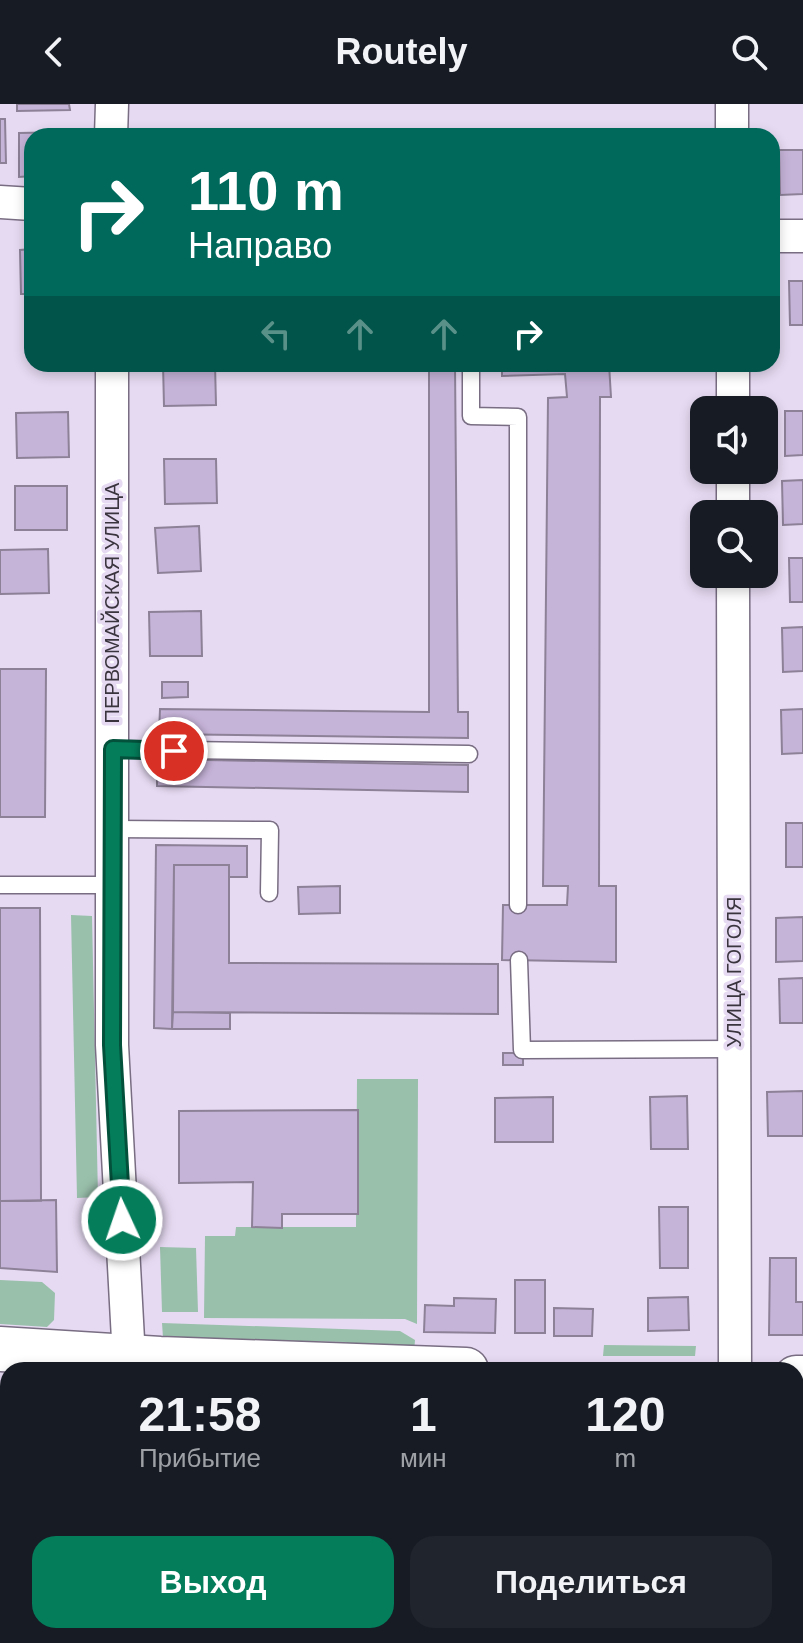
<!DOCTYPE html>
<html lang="ru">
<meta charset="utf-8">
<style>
:root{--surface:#171b24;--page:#20242c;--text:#f1f3f6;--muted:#9ea1a6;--accent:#047d5b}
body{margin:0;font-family:Arial,sans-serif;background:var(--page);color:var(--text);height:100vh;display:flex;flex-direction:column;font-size:30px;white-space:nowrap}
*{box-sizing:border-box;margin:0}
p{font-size:26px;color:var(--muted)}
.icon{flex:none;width:44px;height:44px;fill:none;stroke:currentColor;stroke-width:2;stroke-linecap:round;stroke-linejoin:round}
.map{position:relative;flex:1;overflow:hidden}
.details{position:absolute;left:0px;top:1258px;width:804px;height:282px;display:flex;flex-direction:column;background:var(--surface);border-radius:24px 24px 0 0;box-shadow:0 4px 12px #0003}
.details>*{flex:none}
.top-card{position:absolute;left:24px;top:24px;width:756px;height:244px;border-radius:24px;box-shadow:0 4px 12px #0003;background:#00695c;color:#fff;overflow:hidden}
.fabs{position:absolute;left:690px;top:292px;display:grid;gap:16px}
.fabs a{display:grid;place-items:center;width:88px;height:88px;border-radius:16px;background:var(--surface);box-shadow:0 4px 12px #0003;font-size:40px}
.pin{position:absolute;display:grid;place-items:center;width:68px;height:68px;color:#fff;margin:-34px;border:4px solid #fff;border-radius:50%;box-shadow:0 2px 8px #0007}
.me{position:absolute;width:88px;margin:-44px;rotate:357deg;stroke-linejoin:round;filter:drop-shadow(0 0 6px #0008)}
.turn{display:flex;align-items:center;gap:28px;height:168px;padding:0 32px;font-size:36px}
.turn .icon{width:104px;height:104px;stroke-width:2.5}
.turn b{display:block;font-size:56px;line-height:68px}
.lanes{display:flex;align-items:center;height:76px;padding:0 32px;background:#0003;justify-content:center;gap:40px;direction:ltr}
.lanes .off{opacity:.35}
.eta{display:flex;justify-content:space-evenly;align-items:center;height:136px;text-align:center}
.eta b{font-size:48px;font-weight:700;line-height:56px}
.primary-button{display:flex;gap:16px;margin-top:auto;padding:16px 32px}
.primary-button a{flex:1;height:92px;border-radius:24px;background:var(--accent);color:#fff;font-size:32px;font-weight:700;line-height:92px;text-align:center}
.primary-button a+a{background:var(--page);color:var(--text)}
header{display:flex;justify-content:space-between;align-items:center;height:104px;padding:0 32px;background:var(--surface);font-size:36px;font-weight:700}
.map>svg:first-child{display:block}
</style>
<header><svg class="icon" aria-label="back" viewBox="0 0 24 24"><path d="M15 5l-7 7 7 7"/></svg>Routely<svg class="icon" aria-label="search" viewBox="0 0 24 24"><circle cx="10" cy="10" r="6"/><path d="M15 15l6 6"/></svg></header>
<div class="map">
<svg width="803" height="1539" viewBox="0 0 803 1539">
<rect width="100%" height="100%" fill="#e6daf2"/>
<!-- green -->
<path fill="#99c0ab" d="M 71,811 L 92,812 L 98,1093 L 77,1094 Z
M 357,975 L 418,975 L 417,1220 L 405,1215 L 204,1214 L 205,1132 L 235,1132 L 236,1123 L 356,1123 Z
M 160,1143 L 196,1144 L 198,1208 L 162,1208 Z
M 0,1176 L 42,1178 L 55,1189 L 54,1216 L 47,1223 L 0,1220 Z
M 162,1219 L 400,1227 L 415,1236 L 414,1249 L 354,1248 L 346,1238 L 163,1234 Z
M 604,1241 L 696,1242 L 695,1252 L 603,1252 Z
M 0,1299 L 8,1300 L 8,1479 L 0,1478 Z
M 188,1532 L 247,1532 L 247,1539 L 188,1539 Z
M 265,1532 L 329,1532 L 329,1539 L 265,1539 Z"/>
<!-- building -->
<path fill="#c6b3d8" stroke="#8c8197" stroke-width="2" d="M 17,0 L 69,0 L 70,6 L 17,7 Z
M 0,15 L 5,15 L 6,59 L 0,59 Z
M 238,26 L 238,32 L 186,32 L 186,27 Z
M 321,26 L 321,32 L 269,32 L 269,27 Z
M 71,28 L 71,32 L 32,32 L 32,72 L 19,73 L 19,29 Z
M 412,29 L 412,32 L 360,32 L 360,30 Z
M 779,46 L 803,46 L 803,90 L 780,91 Z
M 32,145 L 32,190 L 21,190 L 20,146 Z
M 789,177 L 803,177 L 803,221 L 790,221 Z
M 163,260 L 215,260 L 216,301 L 164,302 Z
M 429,260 L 455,260 L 458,608 L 468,608 L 468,634 L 159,630 L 160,605 L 429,608 Z
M 502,260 L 609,260 L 611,293 L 600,293 L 599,782 L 616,782 L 616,858 L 502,856 L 503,801 L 567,801 L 568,782 L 543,782 L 548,294 L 567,293 L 565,270 L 502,272 Z
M 785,307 L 803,307 L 803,351 L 785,352 Z
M 68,308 L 69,353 L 17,354 L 16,309 Z
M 164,355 L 216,355 L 217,399 L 165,400 Z
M 803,376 L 803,420 L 783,421 L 782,377 Z
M 15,382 L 67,382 L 67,426 L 15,426 Z
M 199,422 L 201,467 L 158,469 L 155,424 Z
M 48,445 L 49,489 L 0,490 L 0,446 Z
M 789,454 L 803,454 L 803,498 L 790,498 Z
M 201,507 L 202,552 L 150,552 L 149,508 Z
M 803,523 L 803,567 L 783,568 L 782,524 Z
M 0,565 L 46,565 L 45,713 L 0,713 Z
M 162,578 L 188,578 L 188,593 L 162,594 Z
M 803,605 L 803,649 L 782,650 L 781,606 Z
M 157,655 L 468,661 L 468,688 L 157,682 Z
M 786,719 L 803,719 L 803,763 L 786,763 Z
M 156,741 L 247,742 L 247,773 L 229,773 L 229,761 L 174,761 L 172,925 L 154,924 Z
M 174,761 L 229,761 L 229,859 L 498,860 L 498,910 L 173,908 Z
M 340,782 L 340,809 L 299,810 L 298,783 Z
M 0,804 L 40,804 L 41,1097 L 0,1097 Z
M 803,813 L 803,857 L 776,858 L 776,814 Z
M 803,874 L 803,919 L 780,919 L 779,875 Z
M 173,908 L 230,909 L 230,925 L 172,925 Z
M 503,949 L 523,949 L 523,961 L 503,961 Z
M 803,987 L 803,1032 L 768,1032 L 767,988 Z
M 687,992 L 688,1045 L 651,1045 L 650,993 Z
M 553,993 L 553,1038 L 495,1038 L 495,994 Z
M 358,1006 L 358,1110 L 282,1110 L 282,1124 L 252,1123 L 253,1078 L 179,1079 L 179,1007 Z
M 56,1096 L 57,1168 L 0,1164 L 0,1097 Z
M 659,1103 L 688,1103 L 688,1164 L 660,1164 Z
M 770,1154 L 796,1154 L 796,1198 L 803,1198 L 803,1231 L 769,1231 Z
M 515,1176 L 545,1176 L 545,1229 L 515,1229 Z
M 688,1193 L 689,1226 L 648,1227 L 648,1194 Z
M 454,1194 L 496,1195 L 495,1229 L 424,1228 L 425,1201 L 454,1202 Z
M 554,1204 L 593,1205 L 592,1232 L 554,1232 Z
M 0,1502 L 8,1502 L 8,1532 L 12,1532 L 12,1539 L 0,1539 Z"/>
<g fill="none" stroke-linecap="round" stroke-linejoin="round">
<!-- lane casing -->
<g stroke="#786d82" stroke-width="19">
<path id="lane" d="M 471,260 L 471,312 L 518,313 L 518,801
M 113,645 L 469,650
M 112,725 L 270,726 L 269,789
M 0,781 L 112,781
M 519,856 L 522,946 L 735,945
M 338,1533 L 474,1534
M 256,1539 L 256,1532"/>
</g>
<!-- street casing -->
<g stroke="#786d82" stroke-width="35">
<path id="street" d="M 732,0 L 732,32
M 111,32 L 112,0
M 0,98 L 32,100
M 772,132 L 803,132
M 112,260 L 112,941 L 129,1254
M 733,260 L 733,306
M 733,366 L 733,410
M 733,470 L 735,1266
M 732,1539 L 732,1532"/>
</g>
<!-- secondary casing -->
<g stroke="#786d82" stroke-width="47">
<path id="secondary" d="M 0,1245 L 160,1255 L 466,1266
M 796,1274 L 803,1274
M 128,1539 L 128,1532"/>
</g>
<!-- lane -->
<use href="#lane" stroke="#fff" stroke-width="16"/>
<!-- street -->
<use href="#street" stroke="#fff" stroke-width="32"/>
<!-- secondary -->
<use href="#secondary" stroke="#fff" stroke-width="44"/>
</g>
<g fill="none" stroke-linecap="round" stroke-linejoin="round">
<!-- route casing -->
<g stroke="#03513b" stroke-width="20">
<path id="route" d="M 122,1116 L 112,941 L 113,645 L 174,647"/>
</g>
<!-- route -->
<use href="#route" stroke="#047d5b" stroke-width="14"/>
</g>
<g text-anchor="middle" stroke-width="7" stroke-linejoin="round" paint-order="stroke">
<!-- street labels -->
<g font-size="20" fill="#39343d" stroke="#e6daf2">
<text transform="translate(112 499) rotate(-90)" y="7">ПЕРВОМАЙСКАЯ УЛИЦА</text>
<text transform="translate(734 868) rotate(-90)" y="7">УЛИЦА ГОГОЛЯ</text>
</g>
</g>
</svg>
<div class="fabs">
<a><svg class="icon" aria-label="sound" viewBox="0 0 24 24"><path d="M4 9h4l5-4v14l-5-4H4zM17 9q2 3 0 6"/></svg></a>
<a><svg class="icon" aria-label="search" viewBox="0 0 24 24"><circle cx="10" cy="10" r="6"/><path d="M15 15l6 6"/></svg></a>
</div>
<div class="pin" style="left:174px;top:647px;background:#d93025"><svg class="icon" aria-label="arrive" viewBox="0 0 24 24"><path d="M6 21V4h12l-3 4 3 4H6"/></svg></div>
<svg class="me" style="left:122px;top:1116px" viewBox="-20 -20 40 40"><circle r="17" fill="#047d5b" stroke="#fff" stroke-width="3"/><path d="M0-11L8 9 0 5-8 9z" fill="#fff"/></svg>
<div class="top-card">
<div class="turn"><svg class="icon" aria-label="right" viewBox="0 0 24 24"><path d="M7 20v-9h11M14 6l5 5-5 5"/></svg><div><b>110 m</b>Направо</div></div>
<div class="lanes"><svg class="icon off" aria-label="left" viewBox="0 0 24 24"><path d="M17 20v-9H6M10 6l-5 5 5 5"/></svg><svg class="icon off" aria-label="ahead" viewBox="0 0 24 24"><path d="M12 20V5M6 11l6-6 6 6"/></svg><svg class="icon off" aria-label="ahead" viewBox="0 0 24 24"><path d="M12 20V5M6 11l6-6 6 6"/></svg><svg class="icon" aria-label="right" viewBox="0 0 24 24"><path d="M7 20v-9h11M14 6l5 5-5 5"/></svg></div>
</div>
<section class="details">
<div class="eta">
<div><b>21:58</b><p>Прибытие</p></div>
<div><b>1</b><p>мин</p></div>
<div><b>120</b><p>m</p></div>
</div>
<div class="primary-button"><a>Выход</a><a>Поделиться</a></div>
</section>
</div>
